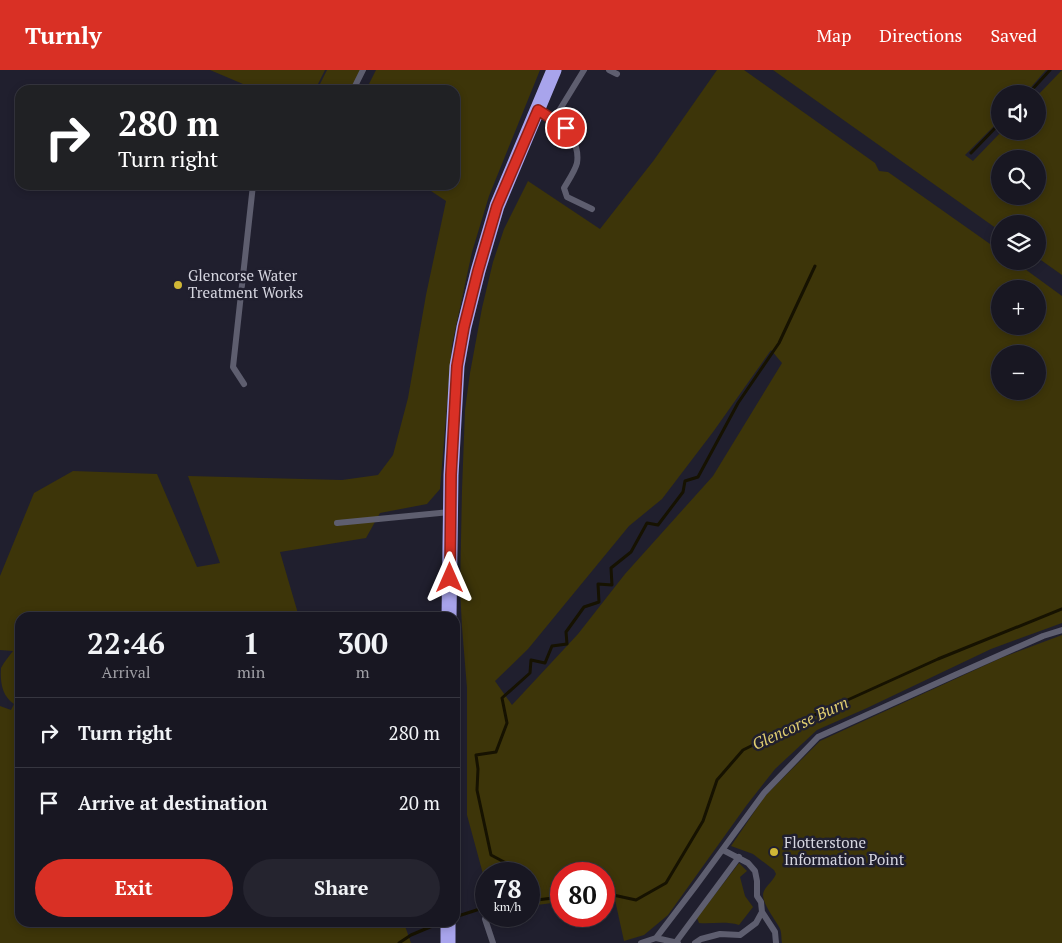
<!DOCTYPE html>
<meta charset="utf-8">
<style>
:root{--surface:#181722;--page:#25242f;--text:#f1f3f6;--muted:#9f9fa5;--line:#363640;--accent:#d93025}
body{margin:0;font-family:"PT Serif",serif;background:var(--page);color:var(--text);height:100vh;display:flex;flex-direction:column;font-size:19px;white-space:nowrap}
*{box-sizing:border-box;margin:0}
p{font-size:16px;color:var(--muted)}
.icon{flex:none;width:28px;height:28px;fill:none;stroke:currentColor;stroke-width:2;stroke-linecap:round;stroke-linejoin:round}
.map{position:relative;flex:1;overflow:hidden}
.panel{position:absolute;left:15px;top:542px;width:445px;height:315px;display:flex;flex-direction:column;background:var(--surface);border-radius:15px;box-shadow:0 2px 8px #0003,0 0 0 1px var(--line)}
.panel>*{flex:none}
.top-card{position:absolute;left:15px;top:15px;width:445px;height:105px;border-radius:15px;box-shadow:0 2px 8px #0003,0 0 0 1px var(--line);background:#202124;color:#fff;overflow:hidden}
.controls{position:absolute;left:991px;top:15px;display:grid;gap:10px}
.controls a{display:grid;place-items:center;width:55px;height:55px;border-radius:50%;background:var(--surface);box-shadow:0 2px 8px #0003,0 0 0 1px var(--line);font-size:25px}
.speed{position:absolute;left:475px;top:792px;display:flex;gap:10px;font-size:25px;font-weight:700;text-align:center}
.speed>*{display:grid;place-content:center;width:65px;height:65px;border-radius:50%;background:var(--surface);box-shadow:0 2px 8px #0003,0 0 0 1px var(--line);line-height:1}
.speed small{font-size:12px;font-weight:400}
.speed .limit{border:8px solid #d22;background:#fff;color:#111}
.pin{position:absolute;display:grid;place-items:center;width:42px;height:42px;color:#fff;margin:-21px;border:2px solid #fff;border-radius:50%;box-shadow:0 1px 5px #0007}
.me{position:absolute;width:55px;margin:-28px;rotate:0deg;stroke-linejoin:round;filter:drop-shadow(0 0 4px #0008)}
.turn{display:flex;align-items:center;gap:18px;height:105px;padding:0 20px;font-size:22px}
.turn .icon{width:65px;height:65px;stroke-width:2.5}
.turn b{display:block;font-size:35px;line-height:42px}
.eta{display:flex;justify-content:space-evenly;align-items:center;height:85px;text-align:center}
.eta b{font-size:30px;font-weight:800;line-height:35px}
.action{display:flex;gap:10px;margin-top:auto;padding:10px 20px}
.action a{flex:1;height:58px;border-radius:30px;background:var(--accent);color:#fff;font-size:20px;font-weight:800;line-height:58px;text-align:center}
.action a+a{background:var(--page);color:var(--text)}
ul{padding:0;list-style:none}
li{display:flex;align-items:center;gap:15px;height:70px;padding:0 20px;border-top:1px solid var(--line)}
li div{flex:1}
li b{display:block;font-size:19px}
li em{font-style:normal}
header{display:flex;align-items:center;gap:30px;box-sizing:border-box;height:70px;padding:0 25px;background:var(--accent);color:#fff}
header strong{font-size:24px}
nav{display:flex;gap:28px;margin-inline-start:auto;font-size:18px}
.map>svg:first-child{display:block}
</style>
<header>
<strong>Turnly</strong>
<nav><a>Map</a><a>Directions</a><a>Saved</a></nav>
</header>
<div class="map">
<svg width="1062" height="873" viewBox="0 0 1062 873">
<rect width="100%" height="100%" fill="#201f2e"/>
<!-- green -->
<path fill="#3d3509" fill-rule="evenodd" d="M 210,0 L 325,0 L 315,20 L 257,20 Z
M 327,0 L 361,0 L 350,20 L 317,20 Z
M 376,0 L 540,0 L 489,126 L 472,182 L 452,275 L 440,419 L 427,434 L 380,443 L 366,468 L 280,482 L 299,547 L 20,548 L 20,852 L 404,853 L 411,873 L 0,873 L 0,636 L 11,640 L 14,634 C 2,626 0,612 1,598 C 4,592 9,586 13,581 L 0,580 L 0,506 L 34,423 L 73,401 L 157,404 L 197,497 L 220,493 L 188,406 L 342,410 L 378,405 L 393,385 L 408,328 L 426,225 L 446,131 L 422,115 L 455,115 L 455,20 L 366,20 Z
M 717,0 L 744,0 L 875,93 L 879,101 L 888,102 L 1000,181 L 1000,191 L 1014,191 L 1062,226 L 1062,553 L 991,579 L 867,638 L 817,660 L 775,699 L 746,736 L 668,845 L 644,865 L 624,871 L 615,830 L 604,833 L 604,804 L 561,804 L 561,834 L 560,832 L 529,836 L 529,804 L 486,804 L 486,815 L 467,745 L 467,618 L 462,557 L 460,519 L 462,420 L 465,340 L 470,303 L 482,238 L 493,192 L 504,159 L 528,111 L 600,159 L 654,90 ZM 1000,219 L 1038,219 L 1038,256 L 1000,256 ZM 771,280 L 782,293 L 713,406 L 625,504 L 578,564 L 512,635 L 495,611 L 528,579 L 629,456 L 662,429 L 713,362 ZM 1000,284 L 1038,284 L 1038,321 L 1000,321 Z
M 773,0 L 1046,0 L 1025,24 L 1000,24 L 1000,50 L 965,85 L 973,91 L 1002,61 L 1038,61 L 1038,25 L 1062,0 L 1062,205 L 1038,188 L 1038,154 L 1000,154 L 1000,161 ZM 1000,89 L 1038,89 L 1038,126 L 1000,126 Z
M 1062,565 L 1062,873 L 782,873 C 781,868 782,861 779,857 C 775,849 759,830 764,821 C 767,815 773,811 776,804 L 774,800 L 753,784 L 731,776 L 765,726 L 820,671 L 1001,588 Z
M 739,793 L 747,801 L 740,807 L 745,826 L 753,837 L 739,855 C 726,851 713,854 699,853 L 697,848 Z"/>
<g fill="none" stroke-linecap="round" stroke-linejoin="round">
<!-- stream -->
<path stroke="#161201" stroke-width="3" d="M 1028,24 L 1050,0
M 971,83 L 1000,53
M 510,804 L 506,793 L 491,785 L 477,720 L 478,699 L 476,685 L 496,682 L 507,653 L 502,628 L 530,603 L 531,590 L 545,593 L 552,576 L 567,574 L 566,562 L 584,537 L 599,532 L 598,514 L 612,515 L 611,498 L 631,482 L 647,453 L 658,455 L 683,422 L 685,411 L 698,407 L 738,333 L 779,273 L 815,196
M 604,823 L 636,830 L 666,813 L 703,751 L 717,710 L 743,680 L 810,647 L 938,589 L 1062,539
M 529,831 L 561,827
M 455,847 L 486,837
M 399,873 L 411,865 L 442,852"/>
<!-- lane -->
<path stroke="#5e5e6f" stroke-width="6" d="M 609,0 L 617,4
M 353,20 L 363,0
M 538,40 L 554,49 L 584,0
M 554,49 C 567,59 580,74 577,93 C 575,101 568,111 564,118 L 567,127 L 592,139
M 244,314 L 233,297 L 253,115
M 337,453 L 450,442
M 762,842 L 775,862 L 776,873
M 485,849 L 493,873
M 656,868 L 678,873
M 676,872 L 739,787
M 641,873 L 656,868 L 695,817 L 764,723 L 818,667 L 955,605 L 1043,566 L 1062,560
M 695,873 L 701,869 L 720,864 L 740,865 L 756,853 L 762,842 L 761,832 L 757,826 L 757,811 L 755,801 L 748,793 L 723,780"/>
<!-- highway -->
<path stroke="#a8a4ec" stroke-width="15" d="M 449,548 L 451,405 L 457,296 L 464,257 L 478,201 L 497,136 L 554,0
M 448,873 L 448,852"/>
</g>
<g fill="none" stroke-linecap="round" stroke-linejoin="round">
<!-- route casing -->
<g stroke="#8d1f18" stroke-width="12">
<path id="route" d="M 450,508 L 451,405 L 457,296 L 464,257 L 478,201 L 497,136 L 538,40 L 566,58"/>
</g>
<!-- route -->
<use href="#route" stroke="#d93025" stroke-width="9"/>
</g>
<!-- markers -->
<g fill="#d0b736" stroke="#201f2e" stroke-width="2">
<circle cx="178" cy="215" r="5"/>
<circle cx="774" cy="782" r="5"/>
</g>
<g text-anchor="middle" stroke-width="5" stroke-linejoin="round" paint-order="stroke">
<!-- poi labels -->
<g font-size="15" fill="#d6d6e0" stroke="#201f2e" text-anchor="start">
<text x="188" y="211">Glencorse Water<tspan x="188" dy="17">Treatment Works</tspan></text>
<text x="784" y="778">Flotterstone<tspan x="784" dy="17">Information Point</tspan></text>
</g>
<!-- water labels -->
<g font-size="16" font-style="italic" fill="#e1ce70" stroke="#201f2e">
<text transform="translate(800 653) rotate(-25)" y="6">Glencorse Burn</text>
</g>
</g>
</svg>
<div class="controls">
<a><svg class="icon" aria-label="sound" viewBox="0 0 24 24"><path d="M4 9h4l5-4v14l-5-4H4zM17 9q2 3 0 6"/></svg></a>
<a><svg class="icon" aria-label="search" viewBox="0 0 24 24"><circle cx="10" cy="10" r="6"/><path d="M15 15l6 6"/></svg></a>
<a><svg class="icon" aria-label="layers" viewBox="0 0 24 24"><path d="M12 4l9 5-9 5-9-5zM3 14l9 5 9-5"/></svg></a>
<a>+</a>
<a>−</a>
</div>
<div class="speed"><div>78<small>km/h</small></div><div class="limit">80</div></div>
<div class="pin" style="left:566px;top:58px;background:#d93025"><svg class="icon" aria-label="arrive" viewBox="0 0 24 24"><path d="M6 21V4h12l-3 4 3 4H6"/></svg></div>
<svg class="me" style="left:450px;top:508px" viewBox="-20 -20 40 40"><path d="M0-17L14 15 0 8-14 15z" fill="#d93025" stroke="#fff" stroke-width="4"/></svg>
<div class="top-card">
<div class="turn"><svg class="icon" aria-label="right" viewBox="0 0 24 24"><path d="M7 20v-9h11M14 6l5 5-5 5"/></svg><div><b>280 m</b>Turn right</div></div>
</div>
<section class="panel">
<div class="eta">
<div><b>22:46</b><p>Arrival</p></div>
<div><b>1</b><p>min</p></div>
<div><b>300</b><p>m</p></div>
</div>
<ul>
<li><svg class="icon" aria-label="right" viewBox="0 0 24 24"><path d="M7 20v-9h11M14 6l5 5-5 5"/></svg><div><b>Turn right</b></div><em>280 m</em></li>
<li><svg class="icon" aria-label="arrive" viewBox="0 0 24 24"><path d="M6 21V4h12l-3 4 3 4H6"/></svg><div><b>Arrive at destination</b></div><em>20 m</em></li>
</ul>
<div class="action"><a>Exit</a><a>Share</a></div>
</section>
</div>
